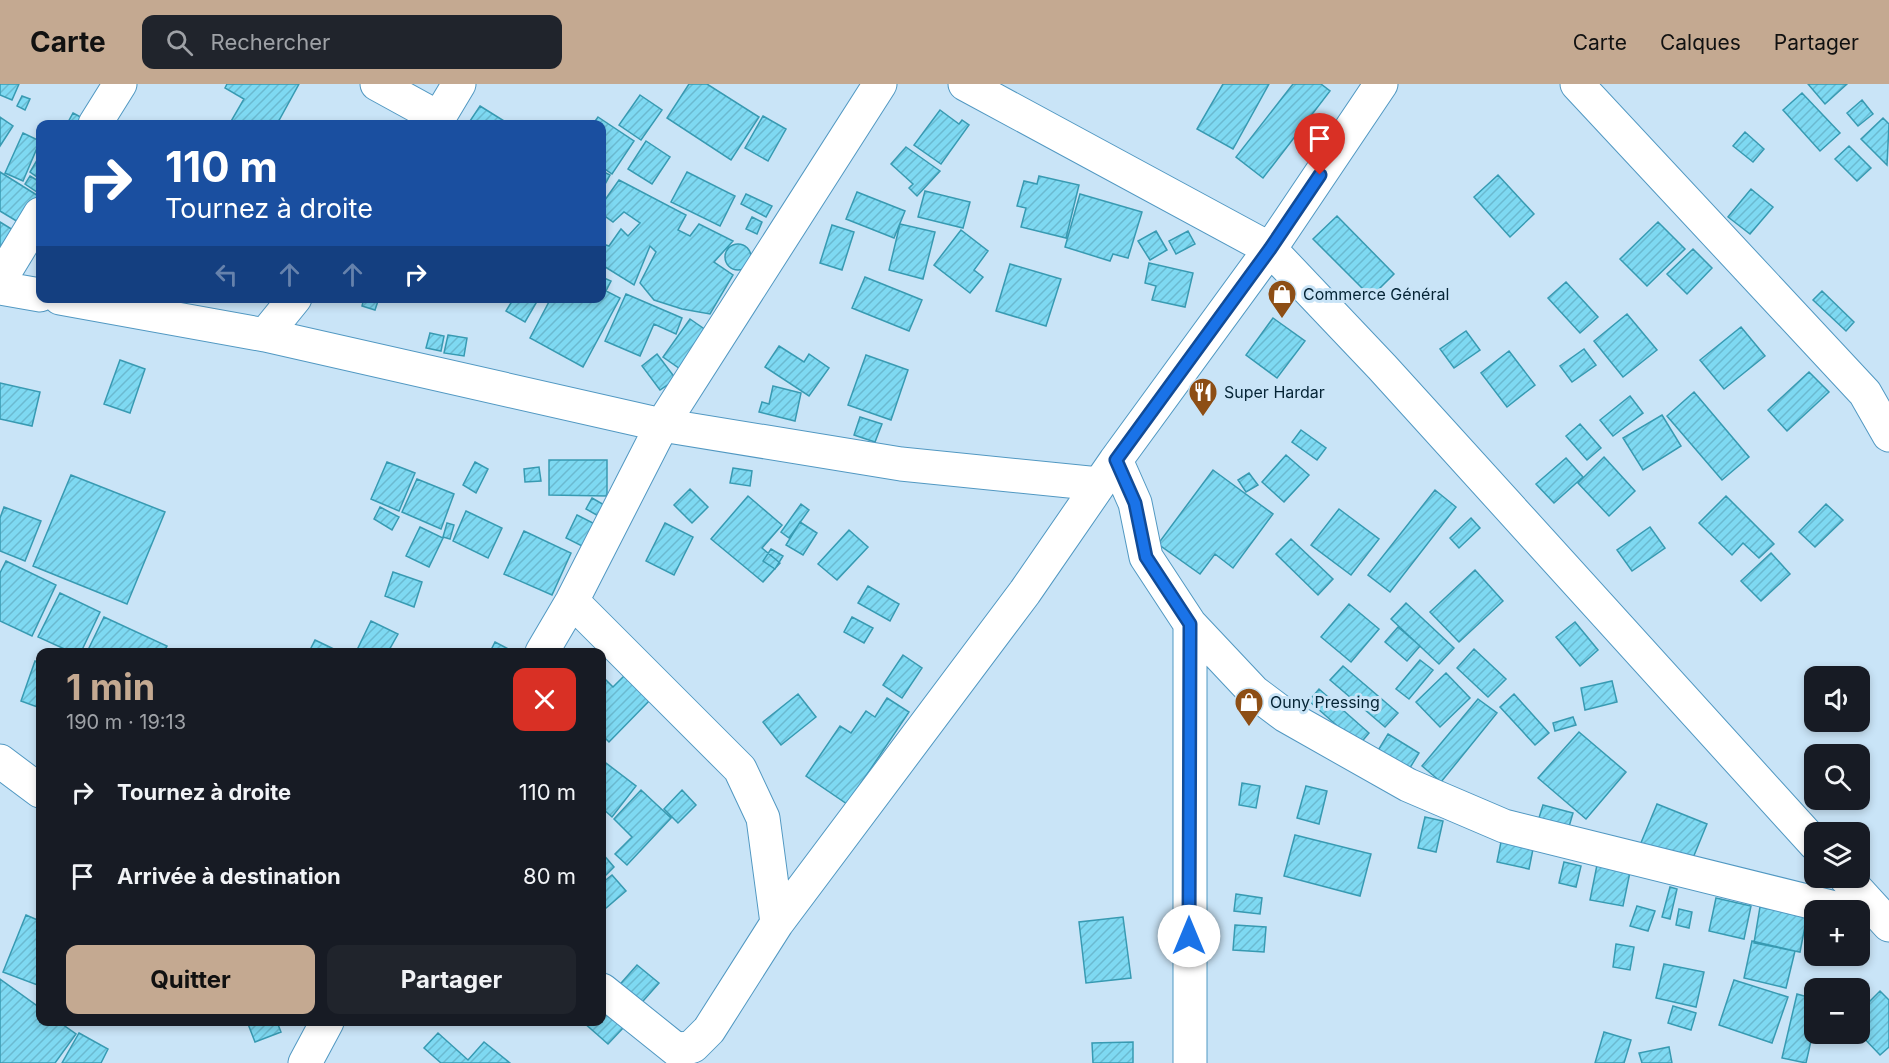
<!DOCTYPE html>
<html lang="fr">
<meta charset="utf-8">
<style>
:root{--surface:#171b24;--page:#20242c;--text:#f1f3f6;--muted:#9ea1a6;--accent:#c4a991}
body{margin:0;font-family:Inter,sans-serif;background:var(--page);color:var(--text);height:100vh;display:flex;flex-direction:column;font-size:22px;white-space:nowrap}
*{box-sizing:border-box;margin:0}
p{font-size:20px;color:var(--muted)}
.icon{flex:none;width:33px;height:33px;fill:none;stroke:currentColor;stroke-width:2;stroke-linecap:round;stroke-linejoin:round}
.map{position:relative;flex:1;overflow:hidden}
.drawer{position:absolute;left:36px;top:564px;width:570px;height:378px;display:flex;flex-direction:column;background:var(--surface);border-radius:12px;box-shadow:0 3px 9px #0003}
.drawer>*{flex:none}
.hud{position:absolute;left:36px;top:36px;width:570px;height:183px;border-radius:12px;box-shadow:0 3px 9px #0003;background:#1a4fa0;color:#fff;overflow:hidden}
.tools{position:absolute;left:1804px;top:582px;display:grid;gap:12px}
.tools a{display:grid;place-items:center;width:66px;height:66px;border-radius:12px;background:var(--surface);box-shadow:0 3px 9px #0003;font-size:30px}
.pin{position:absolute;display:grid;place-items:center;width:51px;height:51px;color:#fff;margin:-62px -26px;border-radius:50% 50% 50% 0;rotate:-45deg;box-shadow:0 0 6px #0007}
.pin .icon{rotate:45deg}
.me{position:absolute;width:66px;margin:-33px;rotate:0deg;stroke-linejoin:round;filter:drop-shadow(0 0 4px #0008)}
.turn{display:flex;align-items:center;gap:21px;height:126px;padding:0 30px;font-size:27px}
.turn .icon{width:78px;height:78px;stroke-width:2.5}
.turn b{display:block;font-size:42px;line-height:51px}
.lanes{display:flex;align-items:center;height:57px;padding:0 30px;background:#0003;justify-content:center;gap:30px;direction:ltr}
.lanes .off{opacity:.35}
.round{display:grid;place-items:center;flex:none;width:63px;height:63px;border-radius:12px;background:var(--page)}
.head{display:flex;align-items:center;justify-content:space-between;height:102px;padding:0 30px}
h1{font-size:36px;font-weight:700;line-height:45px;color:var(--accent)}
.primary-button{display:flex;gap:12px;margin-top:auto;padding:12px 30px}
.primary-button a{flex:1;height:69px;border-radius:12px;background:var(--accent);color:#111;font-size:24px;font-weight:700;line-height:69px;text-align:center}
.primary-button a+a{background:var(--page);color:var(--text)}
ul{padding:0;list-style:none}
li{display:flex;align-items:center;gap:18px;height:84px;padding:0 30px}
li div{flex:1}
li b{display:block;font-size:22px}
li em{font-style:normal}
header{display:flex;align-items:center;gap:36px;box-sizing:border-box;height:84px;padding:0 30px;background:var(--accent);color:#111}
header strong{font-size:28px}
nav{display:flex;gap:33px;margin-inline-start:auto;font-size:21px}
.search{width:420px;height:54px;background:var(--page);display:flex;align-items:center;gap:15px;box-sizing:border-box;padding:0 21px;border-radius:12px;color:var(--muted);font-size:22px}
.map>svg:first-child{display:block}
</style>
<header>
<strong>Carte</strong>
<div class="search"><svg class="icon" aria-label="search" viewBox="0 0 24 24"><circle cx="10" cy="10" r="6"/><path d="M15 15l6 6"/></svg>Rechercher</div>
<nav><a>Carte</a><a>Calques</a><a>Partager</a></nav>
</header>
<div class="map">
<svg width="1889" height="979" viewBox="0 0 1889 979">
<defs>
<pattern id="building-hatch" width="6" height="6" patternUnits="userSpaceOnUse" patternTransform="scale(1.5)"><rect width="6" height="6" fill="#7ed9f2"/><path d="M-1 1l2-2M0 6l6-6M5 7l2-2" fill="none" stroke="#6bbad0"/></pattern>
</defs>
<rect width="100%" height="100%" fill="#c9e4f7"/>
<!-- building -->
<path fill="url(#building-hatch)" stroke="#389ab2" stroke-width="1.5" d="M 0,0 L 19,0 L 12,16 L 0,11 Z
M 227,0 L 299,0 L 277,40 L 230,39 L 244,15 L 225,4 Z
M 689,0 L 707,0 L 759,33 L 731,76 L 667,34 Z
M 1223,0 L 1269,0 L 1233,65 L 1197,45 Z
M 1293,0 L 1321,0 L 1330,7 L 1263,94 L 1236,73 Z
M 1808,0 L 1847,0 L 1825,20 Z
M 1802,9 L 1840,49 L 1820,67 L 1783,26 Z
M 640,11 L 662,26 L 641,56 L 619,41 Z
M 22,12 L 30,15 L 25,26 L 17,22 Z
M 1862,16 L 1873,30 L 1858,42 L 1847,29 Z
M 480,22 L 509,40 L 468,40 Z
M 940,26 L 959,40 L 962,36 L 969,41 L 941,80 L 914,61 Z
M 73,29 L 88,37 L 85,40 L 67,40 Z
M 763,32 L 786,45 L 768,77 L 745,64 Z
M 0,33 L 13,42 L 0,62 Z
M 598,33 L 634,57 L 612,90 L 602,83 L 602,40 L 593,40 Z
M 1883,34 L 1889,40 L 1887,81 L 1861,55 Z
M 1745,48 L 1764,65 L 1753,78 L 1733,62 Z
M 23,49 L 40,57 L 23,97 L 5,89 Z
M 646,57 L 670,73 L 652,100 L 628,85 Z
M 1849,62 L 1871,84 L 1857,97 L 1835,75 Z
M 906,63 L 940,87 L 917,112 L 909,104 L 913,100 L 891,80 Z
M 40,71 L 40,95 L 30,88 Z
M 602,87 L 610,91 L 602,106 Z
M 0,88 L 40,113 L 40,123 L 28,144 L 0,127 Z
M 687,88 L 735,112 L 720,142 L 671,118 Z
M 1498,91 L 1534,130 L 1510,153 L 1474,113 Z
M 30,92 L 40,98 L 40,110 L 25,100 Z
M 1039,92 L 1079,101 L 1066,154 L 1021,143 L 1026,124 L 1017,122 L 1024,97 L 1037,100 Z
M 619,96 L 686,131 L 678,146 L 690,152 L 699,140 L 733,157 L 714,178 L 733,191 L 710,230 L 682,225 L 654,216 L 640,199 L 656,168 L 650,162 L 634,201 L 602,181 L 603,160 L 609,162 L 621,145 L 628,152 L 640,139 L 624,128 L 613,138 L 602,130 L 602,120 Z
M 1751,105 L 1773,123 L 1750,150 L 1728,133 Z
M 925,107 L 970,118 L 963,144 L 918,133 Z
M 857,108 L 905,127 L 894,154 L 846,135 Z
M 746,110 L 772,122 L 766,133 L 741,120 Z
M 1080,110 L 1142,128 L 1128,174 L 1113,170 L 1110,177 L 1065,163 Z
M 1337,132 L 1394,190 L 1371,213 L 1313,155 Z
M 752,133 L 762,138 L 757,150 L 746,145 Z
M 0,138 L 18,149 L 0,180 Z
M 1658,138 L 1685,165 L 1647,202 L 1620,175 Z
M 900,140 L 935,148 L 923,195 L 889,186 Z
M 832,141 L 854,148 L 842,186 L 820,179 Z
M 961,146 L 988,167 L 974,186 L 983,193 L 970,209 L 934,181 Z
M 1156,147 L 1167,166 L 1150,176 L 1138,157 Z
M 1188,147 L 1195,160 L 1176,170 L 1169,157 Z
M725 173a13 13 0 1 1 26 0a13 13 0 1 1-26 0Z
M 1693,165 L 1712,184 L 1687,210 L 1667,190 Z
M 1149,179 L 1193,189 L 1185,223 L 1152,216 L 1156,202 L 1145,199 Z
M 1010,180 L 1061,195 L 1046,242 L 996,227 Z
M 602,193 L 611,197 L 606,207 L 620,214 L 583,283 L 530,254 L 551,214 L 602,214 Z
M 865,193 L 922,216 L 909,247 L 852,224 Z
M 1566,198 L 1598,233 L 1580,249 L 1548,214 Z
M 1822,207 L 1854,238 L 1846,247 L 1813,216 Z
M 626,210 L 682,234 L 676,250 L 654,240 L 640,272 L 605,257 Z
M 364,214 L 379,214 L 375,226 L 362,222 Z
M 514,214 L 539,214 L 525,238 L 506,227 Z
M 1627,230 L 1657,266 L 1623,293 L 1594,257 Z
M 1273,234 L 1305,257 L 1277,294 L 1246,271 Z
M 690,235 L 713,251 L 686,289 L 663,273 Z
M 1741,243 L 1765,272 L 1724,305 L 1700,276 Z
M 1466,247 L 1480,266 L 1454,284 L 1440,265 Z
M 430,249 L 444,252 L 441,267 L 426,264 Z
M 448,251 L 467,254 L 464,272 L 444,269 Z
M 779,262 L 804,278 L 809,270 L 829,284 L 809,312 L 765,283 Z
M 1584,265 L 1596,281 L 1572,298 L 1560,282 Z
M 1509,267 L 1535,301 L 1507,323 L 1481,289 Z
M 657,270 L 676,295 L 660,306 L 642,282 Z
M 866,271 L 908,286 L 891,336 L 848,321 Z
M 120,276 L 145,285 L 130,329 L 104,320 Z
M 1809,288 L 1829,308 L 1787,347 L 1768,326 Z
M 0,299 L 40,308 L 32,342 L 0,335 Z
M 773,302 L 801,309 L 795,337 L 759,328 L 762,318 L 769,320 Z
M 1694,308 L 1749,373 L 1722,396 L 1667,332 Z
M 1630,312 L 1643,329 L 1613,352 L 1600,336 Z
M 1662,331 L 1681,362 L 1643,386 L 1623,354 Z
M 860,333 L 882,340 L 875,358 L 854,351 Z
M 1580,340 L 1601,364 L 1587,376 L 1566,352 Z
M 1301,346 L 1326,364 L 1317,376 L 1292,358 Z
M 1286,371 L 1309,391 L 1284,418 L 1262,398 Z
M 1604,373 L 1635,407 L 1609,432 L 1578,399 Z
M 1566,374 L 1583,393 L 1554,419 L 1536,400 Z
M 549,376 L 607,376 L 607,412 L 549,411 Z
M 387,378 L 415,389 L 399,427 L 371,415 Z
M 475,378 L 488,385 L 476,409 L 463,401 Z
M 539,383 L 541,397 L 525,398 L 524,385 Z
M 733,384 L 752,387 L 750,402 L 730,399 Z
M 1213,386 L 1273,430 L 1233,484 L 1215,470 L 1200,490 L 1158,460 Z
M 1249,389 L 1258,401 L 1246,408 L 1238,396 Z
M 71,391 L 165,428 L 127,520 L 33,482 Z
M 417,395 L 454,410 L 441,445 L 402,428 Z
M 690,405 L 708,423 L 692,439 L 674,421 Z
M 1435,406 L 1456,423 L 1390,508 L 1368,491 Z
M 748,412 L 782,441 L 762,464 L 780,479 L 763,498 L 711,455 Z
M 1726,412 L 1774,460 L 1759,474 L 1743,459 L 1732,471 L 1699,439 Z
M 592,414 L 606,422 L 600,433 L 586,425 Z
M 801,420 L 809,426 L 789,454 L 781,448 Z
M 1826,420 L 1843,436 L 1815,463 L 1799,448 Z
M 4,423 L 41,437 L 25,477 L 0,467 L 0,434 Z
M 380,423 L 399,433 L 392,446 L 374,435 Z
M 1339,425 L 1379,455 L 1351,491 L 1311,461 Z
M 466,427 L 502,444 L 488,474 L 453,457 Z
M 577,431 L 595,440 L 584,463 L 566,454 Z
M 1471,434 L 1480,444 L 1459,464 L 1450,454 Z
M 800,438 L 817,449 L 803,471 L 786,461 Z
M 447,439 L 454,441 L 450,455 L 443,453 Z
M 665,439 L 693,453 L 674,491 L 646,477 Z
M 420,443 L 443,454 L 429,483 L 406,472 Z
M 1650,443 L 1665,464 L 1632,487 L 1617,466 Z
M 849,446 L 868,463 L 837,496 L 818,480 Z
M 524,447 L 571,469 L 552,511 L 504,490 Z
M 1291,455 L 1333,495 L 1318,511 L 1276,470 Z
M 771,465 L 783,472 L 775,485 L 763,477 Z
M 1771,469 L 1790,490 L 1761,517 L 1741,497 Z
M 6,477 L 56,501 L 32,552 L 0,537 L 0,489 Z
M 1475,486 L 1503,517 L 1459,558 L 1430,528 Z
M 393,488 L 422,498 L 414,523 L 385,512 Z
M 868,502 L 899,520 L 890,537 L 858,519 Z
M 60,509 L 100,528 L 81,568 L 71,568 L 38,553 Z
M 1406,519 L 1454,564 L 1439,580 L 1391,535 Z
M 1349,520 L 1379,545 L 1351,578 L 1321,553 Z
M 104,533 L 167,562 L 164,568 L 87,568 Z
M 852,533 L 873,544 L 864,559 L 844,548 Z
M 371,537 L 398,550 L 388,568 L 356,568 Z
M 1575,538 L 1598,566 L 1580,582 L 1556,553 Z
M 1398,543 L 1420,562 L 1407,577 L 1385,558 Z
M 315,556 L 340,568 L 309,568 Z
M 495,558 L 512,567 L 511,568 L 490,568 Z
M 1474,565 L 1506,595 L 1488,613 L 1457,584 Z
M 903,571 L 922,584 L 902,614 L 883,601 Z
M 1420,576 L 1433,586 L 1409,615 L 1396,605 Z
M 35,577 L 40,579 L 40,624 L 21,617 Z
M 1343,582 L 1398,629 L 1385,643 L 1330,596 Z
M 1446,589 L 1470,614 L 1440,643 L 1416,618 Z
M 602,592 L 613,603 L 624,592 L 650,616 L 609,658 L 602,651 Z
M 1612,597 L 1617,618 L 1585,626 L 1581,604 Z
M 1319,605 L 1369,649 L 1359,661 L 1309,617 Z
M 798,610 L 816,633 L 781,661 L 763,638 Z
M 1514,610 L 1549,649 L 1535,661 L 1500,623 Z
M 887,614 L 909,628 L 847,720 L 806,692 L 840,642 L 851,649 L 866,627 L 875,633 Z
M 1478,615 L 1497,629 L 1441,698 L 1422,682 Z
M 1573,633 L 1576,641 L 1555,647 L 1553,639 Z
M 1579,648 L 1626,688 L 1586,735 L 1538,694 Z
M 1388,650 L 1419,669 L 1405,692 L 1374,673 Z
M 602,676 L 636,702 L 612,733 L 602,724 Z
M 1242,699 L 1260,702 L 1256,724 L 1239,721 Z
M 1306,702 L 1327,707 L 1319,740 L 1297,734 Z
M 641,706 L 671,734 L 627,781 L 615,770 L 632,753 L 614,735 Z
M 682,706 L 696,721 L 678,739 L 664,725 Z
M 1657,720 L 1707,740 L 1688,786 L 1638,766 Z
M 1543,721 L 1573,729 L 1568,746 L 1538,737 Z
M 1425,733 L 1443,737 L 1436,768 L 1418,764 Z
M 1295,751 L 1371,770 L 1360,812 L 1284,792 Z
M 1501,758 L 1533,765 L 1529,785 L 1497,778 Z
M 602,769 L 614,783 L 602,795 Z
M 1564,778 L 1581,782 L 1576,803 L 1559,799 Z
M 1597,781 L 1630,788 L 1623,822 L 1590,816 Z
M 612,791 L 626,807 L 605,825 L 602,821 L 602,799 Z
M 1670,803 L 1677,805 L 1670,835 L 1662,833 Z
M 1236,810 L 1262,814 L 1260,830 L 1234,827 Z
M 1716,814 L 1751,822 L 1744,855 L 1709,847 Z
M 1637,822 L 1655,827 L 1648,847 L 1630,842 Z
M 1760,823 L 1807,832 L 1800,868 L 1754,859 Z
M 1679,825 L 1692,828 L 1689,844 L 1676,841 Z
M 26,831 L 40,837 L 40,902 L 3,888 Z
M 1123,833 L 1131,894 L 1086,899 L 1079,838 Z
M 1235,841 L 1266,843 L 1264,868 L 1233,866 Z
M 1752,857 L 1795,867 L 1786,904 L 1744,894 Z
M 1616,860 L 1634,863 L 1630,886 L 1613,883 Z
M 1664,880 L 1704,888 L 1696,923 L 1656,914 Z
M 637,881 L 659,899 L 636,925 L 615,906 Z
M 0,895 L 40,924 L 40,938 L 59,938 L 76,950 L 55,979 L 0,979 Z
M 1734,896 L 1788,913 L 1772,959 L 1719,941 Z
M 1880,907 L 1889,916 L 1889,963 L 1880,971 L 1860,950 L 1860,927 Z
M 1797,910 L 1815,915 L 1815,939 L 1806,979 L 1782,974 Z
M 602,922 L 624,943 L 608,960 L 583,938 L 602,938 Z
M 1673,922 L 1696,929 L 1691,946 L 1668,939 Z
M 255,938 L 277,938 L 281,948 L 255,958 L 248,940 Z
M 1604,948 L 1631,956 L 1624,979 L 1595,979 Z
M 79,949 L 108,965 L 101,979 L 62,979 Z
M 438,949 L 468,976 L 484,958 L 510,979 L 441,979 L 424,964 Z
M 1133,958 L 1133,979 L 1093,979 L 1092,959 Z
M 1669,963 L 1672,979 L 1642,979 L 1639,969 Z"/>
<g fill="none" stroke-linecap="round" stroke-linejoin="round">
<!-- street casing -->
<g stroke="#5198c2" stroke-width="35">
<path id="street" d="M 377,0 L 439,34
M 965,0 L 1270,165 L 1382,283 L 1815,760
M 1577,0 L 1865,309 L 1889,351
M 95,40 L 120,0
M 435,40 L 459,0
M 0,196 L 40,130
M 0,204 L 40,211
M 60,214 L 265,251 L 662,341 L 901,380 L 1099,400
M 265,251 L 295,214
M 1116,376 L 1135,419 L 1146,473 L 1190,540 L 1254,608 L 1286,632 L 1408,701 L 1504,742 L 1843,826
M 572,517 L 740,685 L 763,734 L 777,839
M 542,568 L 572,517 L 662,341 L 880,0
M 0,677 L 40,707
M 1846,794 L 1889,841
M 602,906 L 678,967 L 693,962 L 709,946 L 777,839 L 1025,508 L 1116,376 L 1270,165 L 1381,0
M 305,979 L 327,938
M 1190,979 L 1190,540"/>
</g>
<!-- street -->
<use href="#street" stroke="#fff" stroke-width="33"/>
</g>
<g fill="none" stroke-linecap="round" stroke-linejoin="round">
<!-- route casing -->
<g stroke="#114b97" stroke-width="15">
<path id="route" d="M 1189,852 L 1190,540 L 1146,473 L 1135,419 L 1116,376 L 1270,165 L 1320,91"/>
</g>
<!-- route -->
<use href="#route" stroke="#1a73e8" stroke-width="10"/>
</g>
<!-- icons -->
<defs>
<g id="shop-pin" transform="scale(1.5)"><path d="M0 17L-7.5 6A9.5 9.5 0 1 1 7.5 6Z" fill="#8d4e15" stroke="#c9e4f7"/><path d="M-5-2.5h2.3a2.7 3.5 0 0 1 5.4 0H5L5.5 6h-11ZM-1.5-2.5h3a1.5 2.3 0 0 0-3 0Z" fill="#fff"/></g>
<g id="restaurant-pin" transform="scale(1.5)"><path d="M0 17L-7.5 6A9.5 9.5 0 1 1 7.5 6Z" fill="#8d4e15" stroke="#c9e4f7"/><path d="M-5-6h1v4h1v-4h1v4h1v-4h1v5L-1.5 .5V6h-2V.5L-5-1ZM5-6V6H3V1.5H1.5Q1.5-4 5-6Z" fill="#fff"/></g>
</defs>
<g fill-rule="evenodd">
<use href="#shop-pin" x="1282" y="210"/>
<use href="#restaurant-pin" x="1203" y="308"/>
<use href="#shop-pin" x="1249" y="618"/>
</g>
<g text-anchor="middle" stroke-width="6" stroke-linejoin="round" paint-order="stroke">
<!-- poi labels -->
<g font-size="16" fill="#052435" stroke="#c9e4f7" text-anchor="start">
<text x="1303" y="216">Commerce Général</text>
<text x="1224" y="314">Super Hardar</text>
<text x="1270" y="624">Ouny Pressing</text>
</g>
</g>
</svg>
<div class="tools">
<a><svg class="icon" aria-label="sound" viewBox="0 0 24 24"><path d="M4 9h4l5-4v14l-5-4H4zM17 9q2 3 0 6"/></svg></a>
<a><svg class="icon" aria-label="search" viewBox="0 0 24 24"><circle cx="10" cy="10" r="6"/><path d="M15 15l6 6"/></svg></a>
<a><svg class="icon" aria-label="layers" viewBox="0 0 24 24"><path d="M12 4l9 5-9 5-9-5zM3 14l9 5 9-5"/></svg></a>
<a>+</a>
<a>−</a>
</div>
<div class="pin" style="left:1320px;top:91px;background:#d93025"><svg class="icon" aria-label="arrive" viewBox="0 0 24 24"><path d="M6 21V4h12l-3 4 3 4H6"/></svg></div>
<svg class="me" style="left:1189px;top:852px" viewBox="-20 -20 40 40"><circle r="19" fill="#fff"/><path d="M0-13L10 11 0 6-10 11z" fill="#1a73e8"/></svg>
<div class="hud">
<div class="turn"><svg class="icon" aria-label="right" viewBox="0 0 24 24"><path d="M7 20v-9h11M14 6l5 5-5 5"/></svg><div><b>110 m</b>Tournez à droite</div></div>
<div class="lanes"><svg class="icon off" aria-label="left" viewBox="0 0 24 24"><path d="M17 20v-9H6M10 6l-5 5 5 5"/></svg><svg class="icon off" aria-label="ahead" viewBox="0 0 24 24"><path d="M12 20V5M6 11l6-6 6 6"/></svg><svg class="icon off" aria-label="ahead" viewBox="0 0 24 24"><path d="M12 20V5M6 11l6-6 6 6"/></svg><svg class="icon" aria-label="right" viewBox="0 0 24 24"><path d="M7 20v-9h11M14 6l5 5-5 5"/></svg></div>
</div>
<section class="drawer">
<div class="head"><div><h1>1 min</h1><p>190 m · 19:13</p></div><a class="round" style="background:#d93025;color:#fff"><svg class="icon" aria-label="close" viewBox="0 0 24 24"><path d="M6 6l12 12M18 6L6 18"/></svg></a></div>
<ul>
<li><svg class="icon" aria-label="right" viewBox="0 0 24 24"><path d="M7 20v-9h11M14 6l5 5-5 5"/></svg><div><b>Tournez à droite</b></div><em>110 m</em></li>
<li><svg class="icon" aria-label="arrive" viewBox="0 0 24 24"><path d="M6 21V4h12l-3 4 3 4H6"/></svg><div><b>Arrivée à destination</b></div><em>80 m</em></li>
</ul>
<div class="primary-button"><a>Quitter</a><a>Partager</a></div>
</section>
</div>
